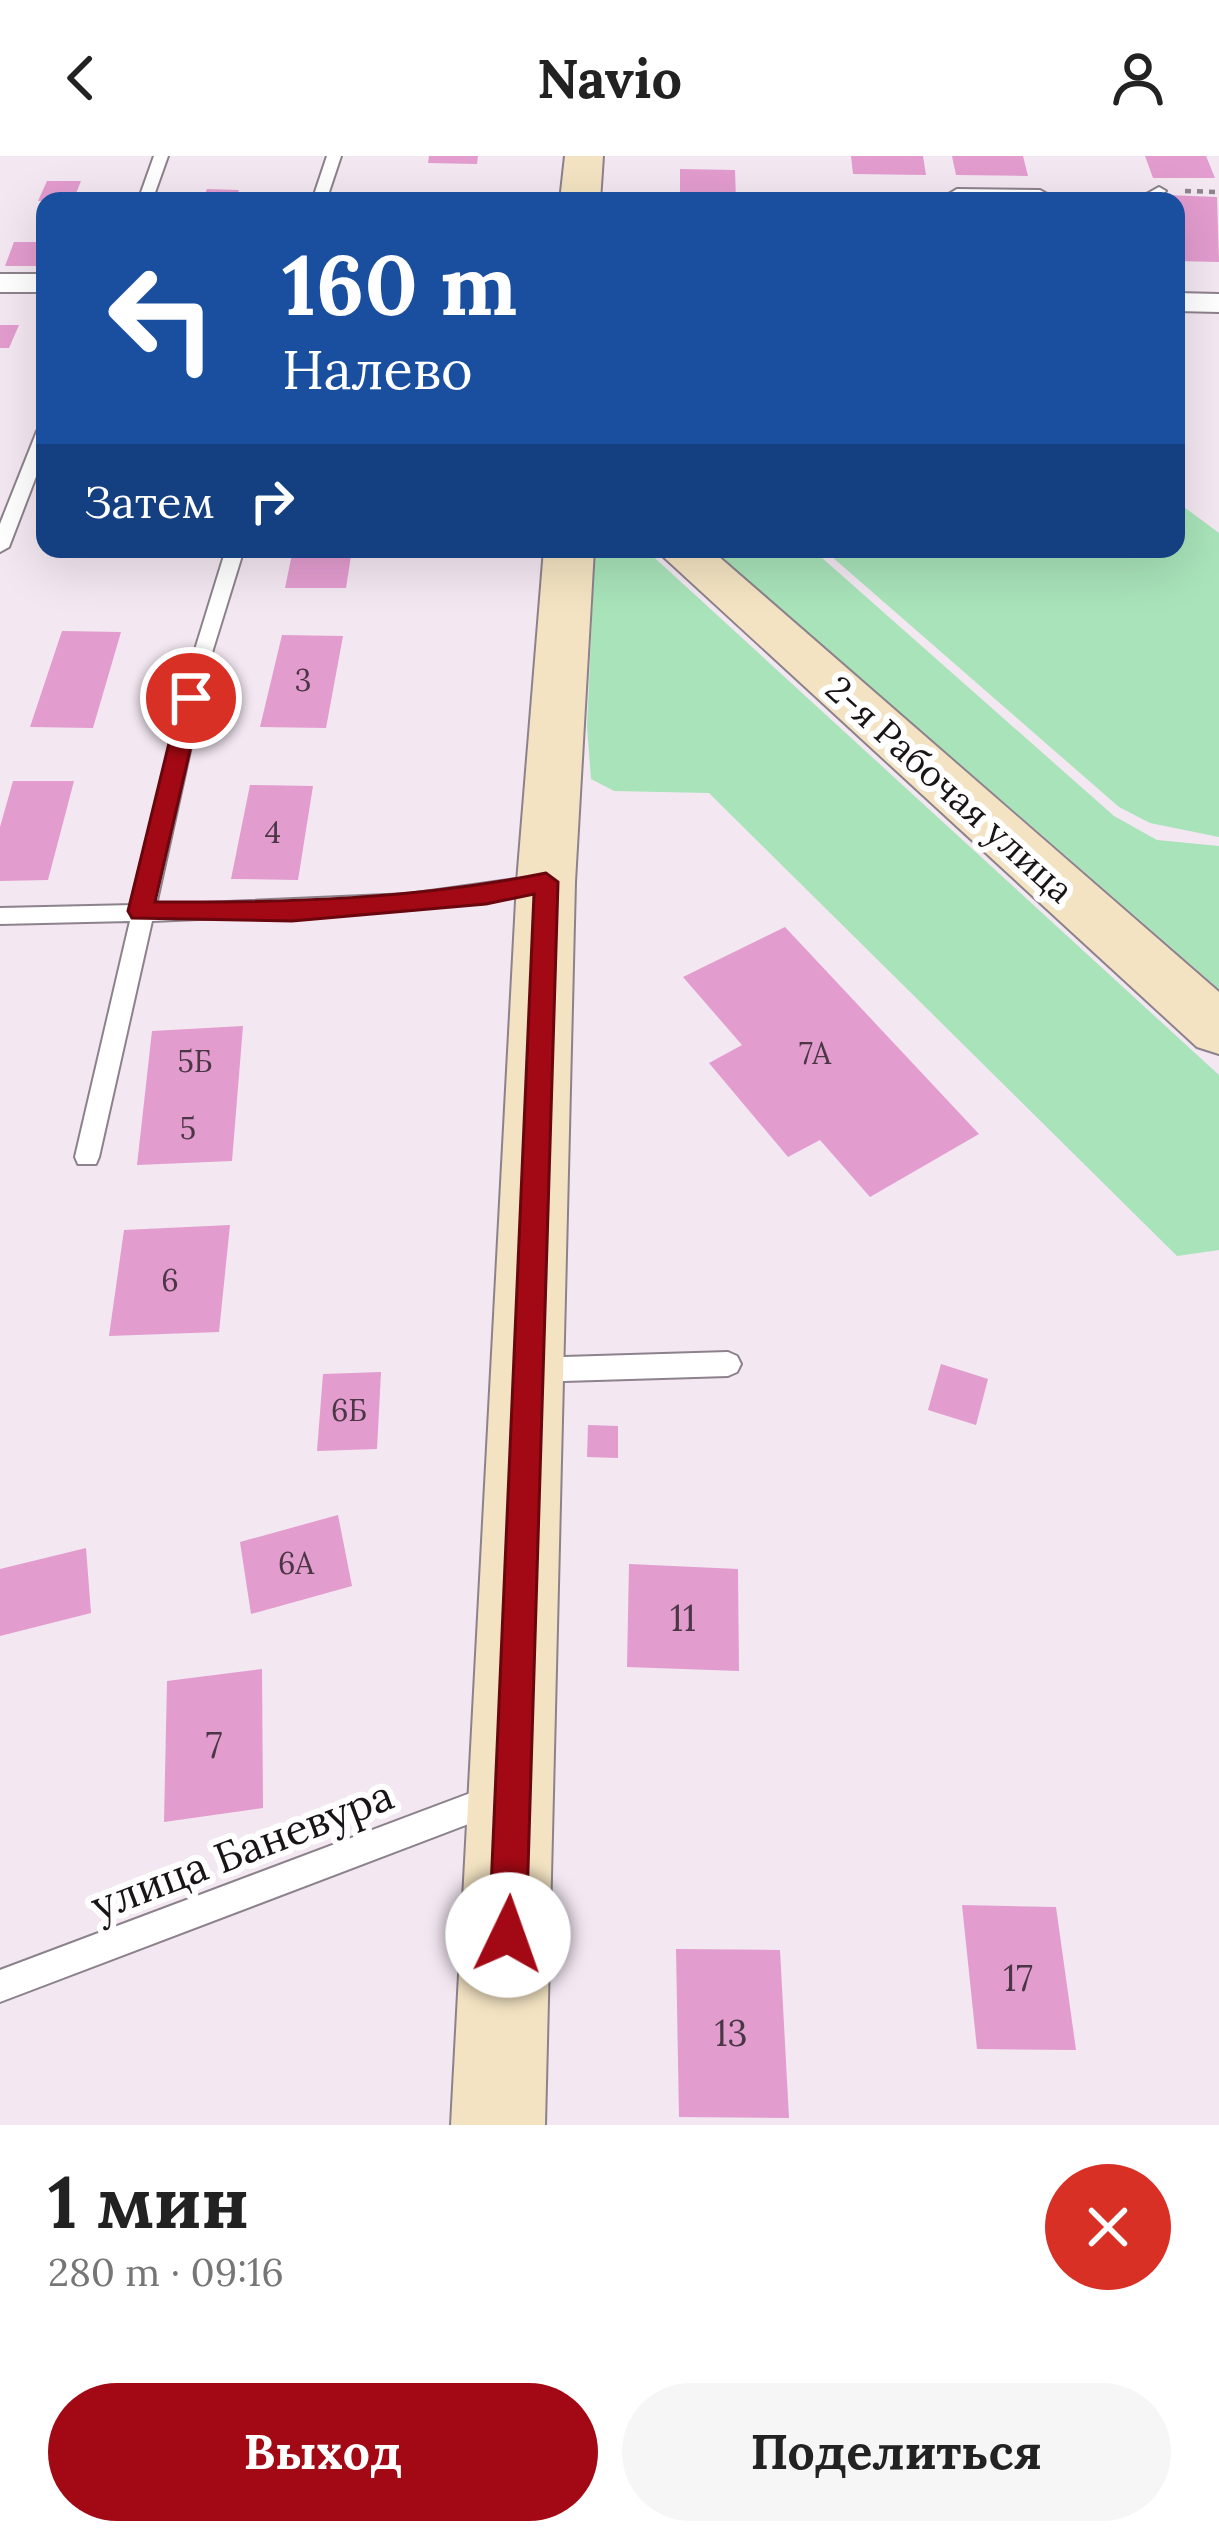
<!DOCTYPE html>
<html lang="ru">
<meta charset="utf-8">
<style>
:root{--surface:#fff;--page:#f6f6f6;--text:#222;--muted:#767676;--accent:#a30914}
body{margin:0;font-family:Lora,serif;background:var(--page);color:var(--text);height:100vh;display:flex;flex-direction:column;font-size:45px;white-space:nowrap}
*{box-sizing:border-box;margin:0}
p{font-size:39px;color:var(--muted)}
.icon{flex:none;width:66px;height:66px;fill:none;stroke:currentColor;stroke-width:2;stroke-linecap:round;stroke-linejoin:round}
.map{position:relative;height:1969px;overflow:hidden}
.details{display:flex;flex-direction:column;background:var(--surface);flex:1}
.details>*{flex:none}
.banner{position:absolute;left:36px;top:36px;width:1149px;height:366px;border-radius:24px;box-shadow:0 12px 48px #0002;background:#1a4fa0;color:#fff;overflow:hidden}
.pin{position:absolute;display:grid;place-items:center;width:102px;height:102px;color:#fff;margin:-51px;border:6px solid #fff;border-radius:50%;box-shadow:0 3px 12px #0007}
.me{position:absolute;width:132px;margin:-66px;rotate:3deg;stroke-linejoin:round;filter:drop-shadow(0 0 9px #0008)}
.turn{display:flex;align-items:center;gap:42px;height:252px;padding:0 48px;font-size:54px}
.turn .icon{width:156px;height:156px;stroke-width:2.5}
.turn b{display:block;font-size:84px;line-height:102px}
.then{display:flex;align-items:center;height:114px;padding:0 48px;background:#0003;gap:24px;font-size:45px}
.round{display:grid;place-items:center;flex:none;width:126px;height:126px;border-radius:63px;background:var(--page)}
.head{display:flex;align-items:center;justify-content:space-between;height:204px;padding:0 48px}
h1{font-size:72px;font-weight:700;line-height:90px}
.primary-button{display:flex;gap:24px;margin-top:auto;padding:24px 48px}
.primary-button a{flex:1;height:138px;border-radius:72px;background:var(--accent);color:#fff;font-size:48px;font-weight:700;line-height:138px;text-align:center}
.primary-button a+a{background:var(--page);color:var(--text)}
header{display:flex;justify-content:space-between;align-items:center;height:156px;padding:0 48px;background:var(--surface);font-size:54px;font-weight:700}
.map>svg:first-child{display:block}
</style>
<header><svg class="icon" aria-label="back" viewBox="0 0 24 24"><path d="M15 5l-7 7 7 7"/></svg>Navio<svg class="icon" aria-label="person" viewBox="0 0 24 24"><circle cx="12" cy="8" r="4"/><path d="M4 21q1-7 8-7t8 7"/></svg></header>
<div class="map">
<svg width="1219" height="1969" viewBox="0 0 1219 1969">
<rect width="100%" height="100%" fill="#f3e7f2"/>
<!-- green -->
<path fill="#a8e3b9" d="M 1176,345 L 1219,377 L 1219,681 L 1150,667 L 1119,651 L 823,393 L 1176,393 Z
M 595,393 L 645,393 L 1219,919 L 1219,1094 L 1177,1100 L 709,637 L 614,635 L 591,623 L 587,571 Z
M 712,393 L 812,393 L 1114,660 L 1157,684 L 1219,690 L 1219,833 Z"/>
<!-- building -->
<path fill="#e29cce" d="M 429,0 L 478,0 L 477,8 L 428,7 Z
M 851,0 L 923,0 L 926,19 L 853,18 Z
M 952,0 L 1023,0 L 1028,20 L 956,19 Z
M 1145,0 L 1206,0 L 1215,22 L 1153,22 Z
M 680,13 L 735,14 L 736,45 L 680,45 Z
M 47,25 L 81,25 L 73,45 L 38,45 Z
M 207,33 L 239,34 L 235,45 L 202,45 Z
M 1167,39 L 1217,41 L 1219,106 L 1176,105 L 1176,45 Z
M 14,86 L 45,86 L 41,110 L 5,110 Z
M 0,169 L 19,169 L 9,192 L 0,192 Z
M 293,393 L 352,393 L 346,432 L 285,432 Z
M 62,475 L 121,476 L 93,572 L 30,571 Z
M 282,479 L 343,480 L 326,572 L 260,571 Z
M 13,625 L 74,625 L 48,724 L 0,725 L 0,671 Z
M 250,629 L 313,630 L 298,724 L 231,723 Z
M 785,771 L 979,978 L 870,1041 L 820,984 L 788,1001 L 709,907 L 742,889 L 683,821 Z
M 243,870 L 232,1005 L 137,1009 L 152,875 Z
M 230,1069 L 219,1176 L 109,1180 L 124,1074 Z
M 941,1208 L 988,1223 L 976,1269 L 928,1254 Z
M 381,1216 L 377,1293 L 317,1295 L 323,1218 Z
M 588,1269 L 618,1270 L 618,1302 L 587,1301 Z
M 338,1359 L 352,1430 L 251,1458 L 240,1386 Z
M 86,1392 L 91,1457 L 0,1480 L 0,1413 Z
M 629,1408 L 738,1413 L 739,1515 L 627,1511 Z
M 262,1513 L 263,1652 L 164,1666 L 167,1525 Z
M 962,1749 L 1056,1751 L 1076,1894 L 977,1893 Z
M 676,1793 L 780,1794 L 789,1962 L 679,1961 Z"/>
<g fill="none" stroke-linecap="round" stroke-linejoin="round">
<!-- lane casing -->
<g stroke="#8c828c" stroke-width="4">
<path id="lane" d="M 154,0 L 168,0 L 152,45 L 138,45 Z
M 327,0 L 341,0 L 326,45 L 312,45 Z
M 1159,31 L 1166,35 C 1157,45 1147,45 1134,45 Z
M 957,33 L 1040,34 L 1047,38 L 1040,42 L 960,41 L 937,45 Z
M 45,270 L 45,297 L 9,391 L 0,396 L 0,368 L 37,275 Z
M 226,393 L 244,393 L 211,500 L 156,749 L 409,738 L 544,719 L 555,727 L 544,735 L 409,754 L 152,765 L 99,1001 L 96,1008 L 78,1008 L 75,1001 L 130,765 L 0,768 L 0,752 L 134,749 L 193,500 Z
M 728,1196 L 737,1200 L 741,1208 L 737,1216 L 728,1220 L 531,1226 L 522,1223 L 518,1214 L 522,1205 L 531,1202 Z
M 497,1627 L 508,1631 L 512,1642 L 508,1653 L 0,1846 L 0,1814 Z"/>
</g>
<!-- street casing -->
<g stroke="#8c828c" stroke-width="4">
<path id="street" d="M 0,118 L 45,118 L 45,136 L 0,136 Z
M 1176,137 L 1219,138 L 1219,156 L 1176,155 Z"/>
</g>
<!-- secondary casing -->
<g stroke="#8c828c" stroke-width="4">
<path id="secondary" d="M 565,0 L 603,0 L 600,45 L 560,45 Z
M 544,393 L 594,393 L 575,726 L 545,1969 L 451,1969 L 517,726 Z
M 655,393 L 710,393 L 1219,836 L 1219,898 L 1197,891 Z"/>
</g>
<!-- path -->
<path stroke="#8d848c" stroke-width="4.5" stroke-dasharray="6 6" stroke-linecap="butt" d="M 1185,35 L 1219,36"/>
<!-- lane -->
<use href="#lane" fill="#fff" fill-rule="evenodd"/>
<!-- street -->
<use href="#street" fill="#fff" fill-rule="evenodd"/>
<!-- secondary -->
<use href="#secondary" fill="#f3e3c2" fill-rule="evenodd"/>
</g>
<!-- route -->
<path fill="#a30914" stroke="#6a060d" stroke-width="3" d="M 191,535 L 202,542 L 155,746 C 286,747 417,743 546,717 L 558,726 L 526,1779 L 521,1792 L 508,1797 L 495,1792 L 489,1779 L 534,738 L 486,748 L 292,765 L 132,762 L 128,755 L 180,542 Z"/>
<g text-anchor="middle" stroke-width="12" stroke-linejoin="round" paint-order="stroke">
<!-- number labels -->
<g font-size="30" fill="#4a3645">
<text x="303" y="535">3</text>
<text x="273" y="687">4</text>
<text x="815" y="908">7А</text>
<text x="195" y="916">5Б</text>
<text x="188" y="983">5</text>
<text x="170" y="1135">6</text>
<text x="349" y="1265">6Б</text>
<text x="296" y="1418">6А</text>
</g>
<!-- street labels -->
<g font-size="36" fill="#181417" stroke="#fff">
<text transform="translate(950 633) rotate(42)" y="13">2-я Рабочая улица</text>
</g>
<!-- near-number labels -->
<g font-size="36" fill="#4a3645">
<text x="683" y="1475">11</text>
<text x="214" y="1602">7</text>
<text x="1018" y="1835">17</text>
<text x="731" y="1890">13</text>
</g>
<!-- near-street labels -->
<g font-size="42" fill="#181417" stroke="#fff">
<text transform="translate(242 1694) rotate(-21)" y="15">улица Баневура</text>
</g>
</g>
</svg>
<div class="pin" style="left:191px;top:542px;background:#d93025"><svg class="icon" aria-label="arrive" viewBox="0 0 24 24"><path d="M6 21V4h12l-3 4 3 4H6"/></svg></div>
<svg class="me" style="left:508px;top:1779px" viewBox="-20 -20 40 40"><circle r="19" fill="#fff"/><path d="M0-13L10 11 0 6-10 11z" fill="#a30914"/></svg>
<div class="banner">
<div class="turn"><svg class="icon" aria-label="left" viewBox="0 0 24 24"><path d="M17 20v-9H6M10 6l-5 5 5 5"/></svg><div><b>160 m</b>Налево</div></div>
<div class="then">Затем<svg class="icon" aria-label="right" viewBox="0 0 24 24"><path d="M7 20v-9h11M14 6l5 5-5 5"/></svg></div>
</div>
</div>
<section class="details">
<div class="head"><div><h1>1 мин</h1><p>280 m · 09:16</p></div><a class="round" style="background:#d93025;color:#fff"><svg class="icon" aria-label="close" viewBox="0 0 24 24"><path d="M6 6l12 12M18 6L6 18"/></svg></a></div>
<div class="primary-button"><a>Выход</a><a>Поделиться</a></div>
</section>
